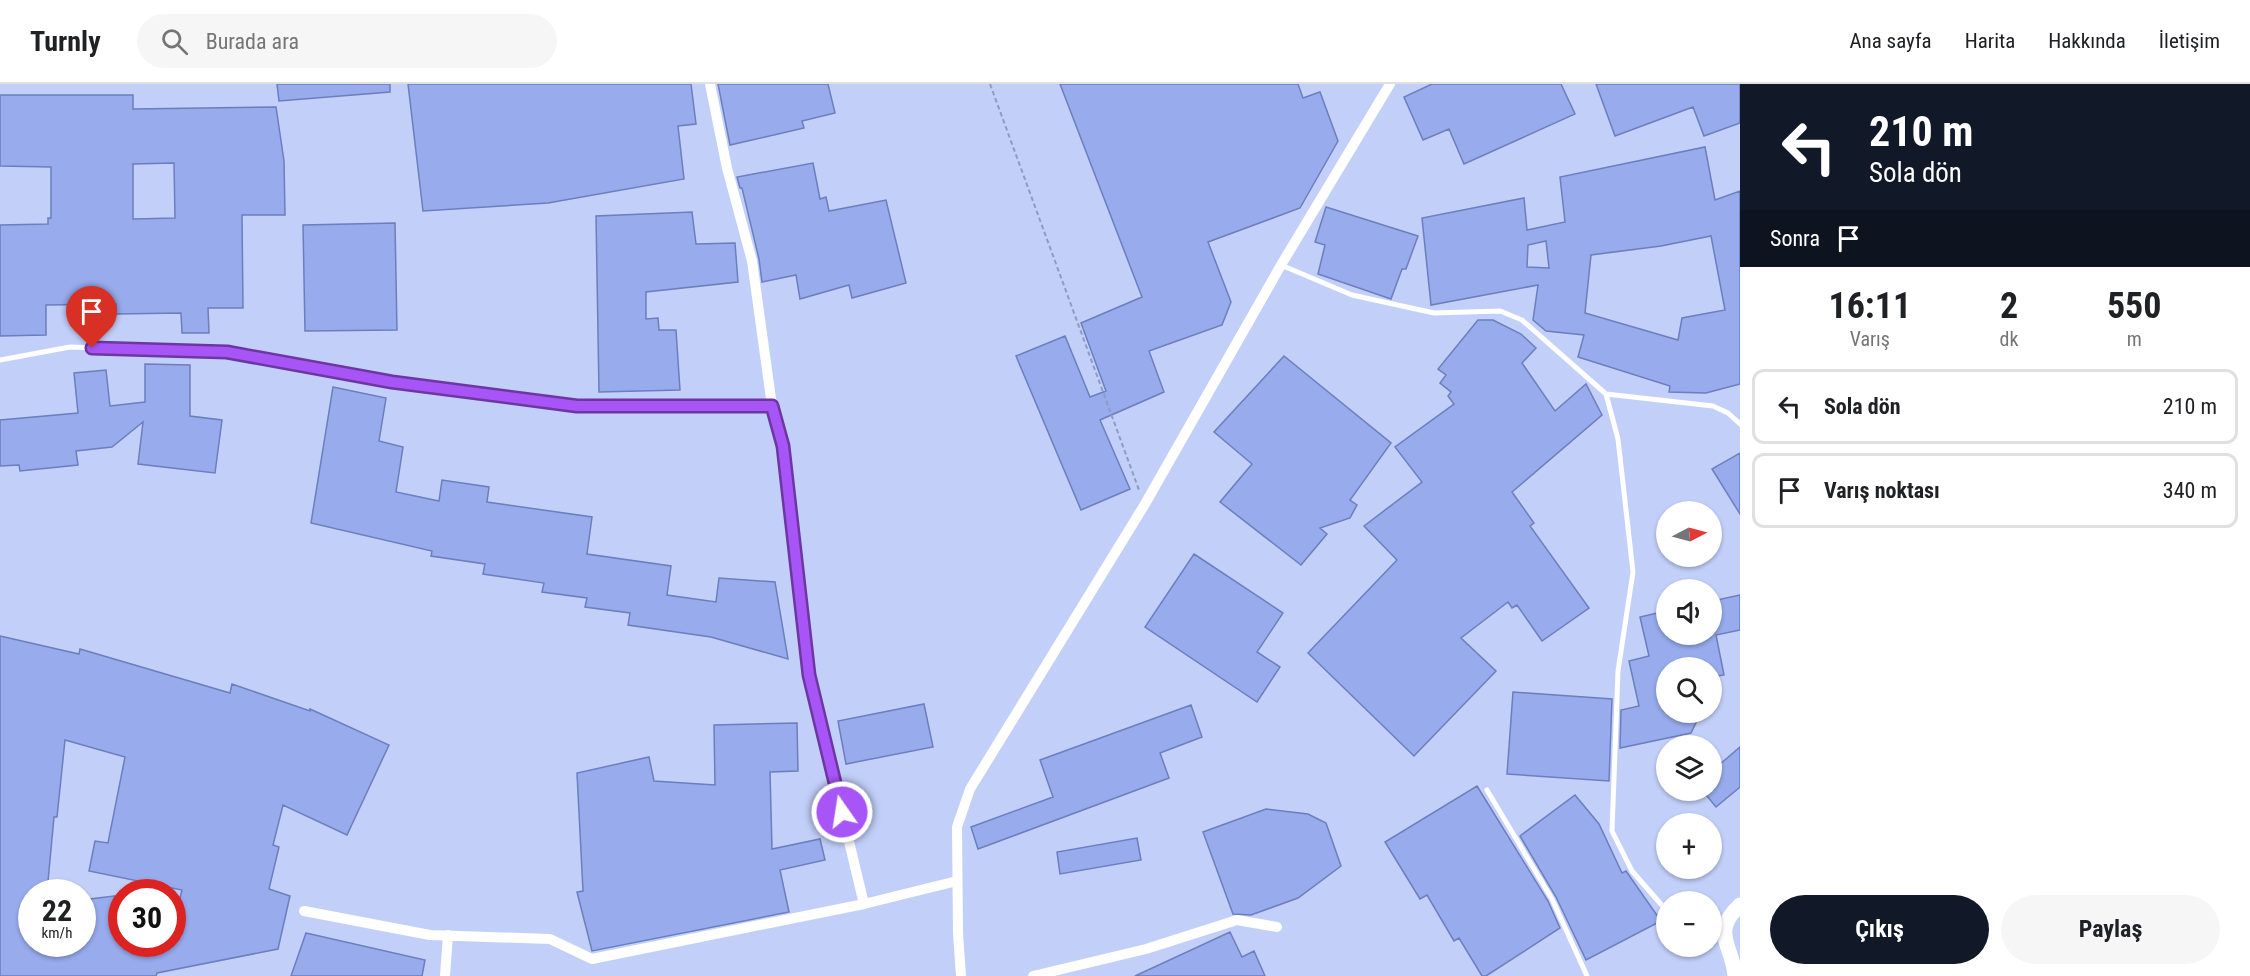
<!DOCTYPE html>
<html lang="tr">
<meta charset="utf-8">
<style>
:root{--surface:#fff;--page:#f6f6f6;--text:#202124;--muted:#757577;--line:#e0e0e0;--accent:#111827}
body{margin:0;font-family:"Roboto Condensed",sans-serif;background:var(--page);color:var(--text);height:100vh;display:flex;flex-direction:column;font-size:22px;white-space:nowrap}
*{box-sizing:border-box;margin:0}
p{font-size:20px;color:var(--muted)}
.icon{flex:none;width:33px;height:33px;fill:none;stroke:currentColor;stroke-width:2;stroke-linecap:round;stroke-linejoin:round}
.map{position:relative;flex:1;overflow:hidden}
.details{display:flex;flex-direction:column;background:var(--surface);width:510px}
.details>*{flex:none}
.hud{background:#111827;color:#fff;overflow:hidden}
.needle{width:39px;rotate:84deg}
.buttons{position:absolute;left:1656px;top:417px;display:grid;gap:12px}
.buttons a{display:grid;place-items:center;width:66px;height:66px;border-radius:50%;background:var(--surface);box-shadow:0 2px 4px #0004;font-size:30px}
.speed{position:absolute;left:18px;top:795px;display:flex;gap:12px;font-size:30px;font-weight:700;text-align:center}
.speed>*{display:grid;place-content:center;width:78px;height:78px;border-radius:50%;background:var(--surface);box-shadow:0 2px 4px #0004;line-height:1}
.speed small{font-size:15px;font-weight:400}
.speed .limit{border:9px solid #d22;background:#fff;color:#111}
.pin{position:absolute;display:grid;place-items:center;width:51px;height:51px;color:#fff;margin:-62px -26px;border-radius:50% 50% 50% 0;rotate:-45deg;box-shadow:0 0 6px #0007}
.pin .icon{rotate:45deg}
.me{position:absolute;width:66px;margin:-33px;rotate:347deg;stroke-linejoin:round;filter:drop-shadow(0 0 4px #0008)}
.turn{display:flex;align-items:center;gap:21px;height:126px;padding:0 30px;font-size:27px}
.turn .icon{width:78px;height:78px;stroke-width:2.5}
.turn b{display:block;font-size:42px;line-height:51px}
.then{display:flex;align-items:center;height:57px;padding:0 30px;background:#0003;gap:12px;font-size:22px}
.eta{display:flex;justify-content:space-evenly;align-items:center;height:102px;text-align:center}
.eta b{font-size:36px;font-weight:700;line-height:42px}
.cta{display:flex;gap:12px;margin-top:auto;padding:12px 30px}
.cta a{flex:1;height:69px;border-radius:36px;background:var(--accent);color:#fff;font-size:24px;font-weight:700;line-height:69px;text-align:center}
.cta a+a{background:var(--page);color:var(--text)}
ul{padding:0;list-style:none}
li{display:flex;align-items:center;gap:18px;height:75px;margin:0 12px 9px;padding:0 18px;border:3px solid var(--line);border-radius:12px}
li div{flex:1}
li b{display:block;font-size:22px}
li em{font-style:normal}
header{display:flex;align-items:center;gap:36px;box-sizing:border-box;height:84px;padding:0 30px;background:var(--surface);border-bottom:2px solid var(--line)}
header strong{font-size:28px}
nav{display:flex;gap:33px;margin-inline-start:auto;font-size:21px}
.search{width:420px;height:54px;background:var(--page);display:flex;align-items:center;gap:15px;box-sizing:border-box;padding:0 21px;border-radius:33px;color:var(--muted);font-size:22px}
main{display:flex;flex:1;min-height:0}
.map>svg:first-child{display:block}
</style>
<header>
<strong>Turnly</strong>
<div class="search"><svg class="icon" aria-label="search" viewBox="0 0 24 24"><circle cx="10" cy="10" r="6"/><path d="M15 15l6 6"/></svg>Burada ara</div>
<nav><a>Ana sayfa</a><a>Harita</a><a>Hakkında</a><a>İletişim</a></nav>
</header>
<main>
<div class="map">
<svg width="1740" height="892" viewBox="0 0 1740 892">
<rect width="100%" height="100%" fill="#c2cff9"/>
<!-- building -->
<path fill="#97abed" stroke="#6c7ebd" stroke-width="1.5" fill-rule="evenodd" d="M 277,0 L 390,0 L 390,8 L 279,17 Z
M 408,0 L 691,0 L 696,40 L 678,42 L 684,95 L 548,119 L 423,127 Z
M 718,0 L 828,0 L 835,29 L 802,37 L 804,44 L 730,61 Z
M 1060,0 L 1298,0 L 1303,14 L 1320,8 L 1338,57 L 1300,124 L 1208,158 L 1231,218 L 1222,241 L 1149,267 L 1164,308 L 1100,336 L 1130,405 L 1081,426 L 1016,272 L 1065,252 L 1090,313 L 1106,307 L 1081,239 L 1142,213 Z
M 1432,0 L 1561,0 L 1575,30 L 1464,80 L 1449,45 L 1423,56 L 1404,13 Z
M 1596,0 L 1740,0 L 1740,39 L 1704,52 L 1693,23 L 1615,52 Z
M 0,11 L 133,11 L 133,25 L 276,23 L 284,77 L 285,131 L 242,131 L 243,224 L 208,224 L 209,249 L 182,249 L 181,229 L 116,230 L 116,220 L 46,221 L 46,251 L 0,252 L 0,141 L 48,140 L 48,134 L 51,134 L 51,83 L 0,82 ZM 174,79 L 175,134 L 133,135 L 133,80 Z
M 1705,63 L 1715,116 L 1740,107 L 1740,300 L 1706,309 L 1669,308 L 1670,302 L 1578,273 L 1584,251 L 1546,247 L 1533,236 L 1538,201 L 1431,221 L 1422,134 L 1524,114 L 1527,146 L 1565,138 L 1560,93 ZM 1711,152 L 1725,226 L 1682,234 L 1678,256 L 1585,229 L 1591,171 L 1661,162 ZM 1546,157 L 1549,184 L 1527,183 L 1528,161 Z
M 813,79 L 820,115 L 826,113 L 829,127 L 886,116 L 906,199 L 852,214 L 849,201 L 800,215 L 796,191 L 762,198 L 759,175 L 742,104 L 740,104 L 737,93 Z
M 1326,123 L 1418,152 L 1406,185 L 1402,185 L 1391,215 L 1318,190 L 1325,161 L 1315,158 Z
M 692,128 L 696,160 L 735,159 L 738,198 L 646,208 L 646,235 L 658,234 L 659,246 L 676,246 L 680,306 L 599,308 L 596,132 Z
M 395,139 L 397,246 L 305,247 L 303,141 Z
M 1478,236 L 1493,236 L 1521,250 L 1536,264 L 1522,279 L 1555,327 L 1586,300 L 1602,331 L 1512,408 L 1534,439 L 1530,442 L 1589,524 L 1542,557 L 1517,521 L 1512,524 L 1508,518 L 1461,554 L 1496,587 L 1414,672 L 1308,569 L 1397,476 L 1364,442 L 1422,398 L 1395,363 L 1454,320 L 1448,312 L 1451,308 L 1440,299 L 1446,291 L 1438,285 Z
M 1284,272 L 1391,359 L 1350,416 L 1357,421 L 1350,434 L 1320,444 L 1327,450 L 1301,481 L 1220,418 L 1252,380 L 1214,348 Z
M 145,280 L 190,281 L 190,332 L 222,336 L 215,389 L 138,380 L 143,338 L 112,363 L 76,367 L 78,381 L 20,387 L 19,381 L 0,382 L 0,336 L 78,329 L 74,289 L 106,286 L 110,322 L 145,318 Z
M 333,303 L 386,314 L 379,357 L 403,363 L 396,408 L 439,417 L 442,396 L 489,403 L 487,418 L 592,433 L 587,470 L 671,482 L 667,511 L 716,518 L 719,494 L 775,498 L 788,575 L 711,553 L 628,541 L 630,529 L 585,523 L 587,514 L 542,508 L 544,499 L 483,490 L 485,480 L 431,472 L 432,467 L 311,439 Z
M 1740,369 L 1740,430 L 1712,385 Z
M 1194,470 L 1283,529 L 1257,568 L 1280,583 L 1257,618 L 1145,543 Z
M 1740,511 L 1740,546 L 1716,551 L 1724,591 L 1712,593 L 1712,584 L 1666,584 L 1666,628 L 1701,628 L 1691,649 L 1620,664 L 1621,626 L 1639,622 L 1629,577 L 1649,572 L 1640,533 L 1666,527 L 1666,550 L 1712,550 L 1712,517 Z
M 0,552 L 79,570 L 80,565 L 230,609 L 232,600 L 310,627 L 310,625 L 389,661 L 347,751 L 283,721 L 273,761 L 279,763 L 269,805 L 290,812 L 278,865 L 157,889 L 156,892 L 0,892 ZM 65,656 L 125,673 L 108,759 L 95,757 L 89,787 L 182,806 L 172,846 L 172,860 L 122,860 L 122,811 L 82,816 L 82,860 L 32,860 L 32,808 L 47,808 L 54,733 L 57,733 Z
M 1513,608 L 1612,615 L 1609,697 L 1507,690 Z
M 924,620 L 933,663 L 846,680 L 838,637 Z
M 1191,621 L 1202,653 L 1160,669 L 1169,694 L 978,765 L 971,743 L 1053,713 L 1040,676 Z
M 797,639 L 798,687 L 770,688 L 772,765 L 820,755 L 825,776 L 780,786 L 789,828 L 592,867 L 577,808 L 583,807 L 577,689 L 649,673 L 654,697 L 715,701 L 714,641 Z
M 1740,663 L 1740,703 L 1716,723 L 1702,706 L 1712,706 L 1712,687 Z
M 1477,702 L 1548,817 L 1560,844 L 1486,892 L 1482,892 L 1459,854 L 1454,857 L 1427,811 L 1420,815 L 1385,758 Z
M 1575,711 L 1599,740 L 1622,789 L 1626,787 L 1661,837 L 1586,876 L 1556,813 L 1520,752 Z
M 1266,725 L 1308,730 L 1326,739 L 1341,782 L 1298,814 L 1251,831 L 1233,830 L 1203,748 Z
M 1137,754 L 1141,776 L 1060,790 L 1057,768 Z
M 1230,848 L 1242,873 L 1254,867 L 1265,892 L 1135,892 Z
M 306,849 L 425,876 L 422,892 L 291,892 Z"/>
<g fill="none" stroke-linecap="round" stroke-linejoin="round">
<!-- path -->
<path stroke="#909bc0" stroke-width="2" stroke-dasharray="4.5 3" stroke-linecap="butt" d="M 990,0 L 1139,406"/>
<!-- lane -->
<path stroke="#fff" stroke-width="5" d="M 1281,181 L 1352,211 L 1434,229 L 1500,227 L 1522,236 L 1606,310 L 1618,355 L 1633,488 L 1618,587 L 1612,747 L 1632,787 L 1666,826
M 0,276 L 70,263 L 227,268 L 391,298 L 577,322 L 772,322
M 1606,310 L 1713,322 L 1728,329 L 1740,340
M 1487,706 L 1552,815 L 1587,892
M 1712,850 L 1724,853"/>
<!-- street -->
<path stroke="#fff" stroke-width="10" d="M 710,0 L 727,84 L 752,177 L 772,322 L 783,362 L 809,591 L 864,820 L 957,797
M 304,827 L 430,851 L 550,855 L 592,875 L 864,820
M 445,892 L 448,851
M 961,892 L 958,849 L 957,743 L 970,705 L 1145,420 L 1281,181 L 1390,0
M 1033,892 L 1146,865 L 1237,836 L 1277,843"/>
<!-- secondary -->
<path stroke="#fff" stroke-width="15" d="M 1735,892 C 1733,862 1710,849 1740,821"/>
</g>
<g fill="none" stroke-linecap="round" stroke-linejoin="round">
<!-- route casing -->
<g stroke="#6d37a1" stroke-width="15">
<path id="route" d="M 92,264 L 227,268 L 392,298 L 577,322 L 772,322 L 783,362 L 809,591 L 842,728"/>
</g>
<!-- route -->
<use href="#route" stroke="#a855f7" stroke-width="10"/>
</g>
</svg>
<div class="buttons">
<a><svg class="needle" viewBox="-14 -14 28 28"><path d="M0-13l5 13h-10z" fill="#e53935"/><path d="M0 13l5-13h-10z" fill="#757577"/></svg></a>
<a><svg class="icon" aria-label="sound" viewBox="0 0 24 24"><path d="M4 9h4l5-4v14l-5-4H4zM17 9q2 3 0 6"/></svg></a>
<a><svg class="icon" aria-label="search" viewBox="0 0 24 24"><circle cx="10" cy="10" r="6"/><path d="M15 15l6 6"/></svg></a>
<a><svg class="icon" aria-label="layers" viewBox="0 0 24 24"><path d="M12 4l9 5-9 5-9-5zM3 14l9 5 9-5"/></svg></a>
<a>+</a>
<a>−</a>
</div>
<div class="speed"><div>22<small>km/h</small></div><div class="limit">30</div></div>
<div class="pin" style="left:92px;top:264px;background:#d93025"><svg class="icon" aria-label="arrive" viewBox="0 0 24 24"><path d="M6 21V4h12l-3 4 3 4H6"/></svg></div>
<svg class="me" style="left:842px;top:728px" viewBox="-20 -20 40 40"><circle r="17" fill="#a855f7" stroke="#fff" stroke-width="3"/><path d="M0-11L8 9 0 5-8 9z" fill="#fff"/></svg>
</div>
<section class="details">
<div class="hud">
<div class="turn"><svg class="icon" aria-label="left" viewBox="0 0 24 24"><path d="M17 20v-9H6M10 6l-5 5 5 5"/></svg><div><b>210 m</b>Sola dön</div></div>
<div class="then">Sonra<svg class="icon" aria-label="arrive" viewBox="0 0 24 24"><path d="M6 21V4h12l-3 4 3 4H6"/></svg></div>
</div>
<div class="eta">
<div><b>16:11</b><p>Varış</p></div>
<div><b>2</b><p>dk</p></div>
<div><b>550</b><p>m</p></div>
</div>
<ul>
<li><svg class="icon" aria-label="left" viewBox="0 0 24 24"><path d="M17 20v-9H6M10 6l-5 5 5 5"/></svg><div><b>Sola dön</b></div><em>210 m</em></li>
<li><svg class="icon" aria-label="arrive" viewBox="0 0 24 24"><path d="M6 21V4h12l-3 4 3 4H6"/></svg><div><b>Varış noktası</b></div><em>340 m</em></li>
</ul>
<div class="cta"><a>Çıkış</a><a>Paylaş</a></div>
</section>
</main>
